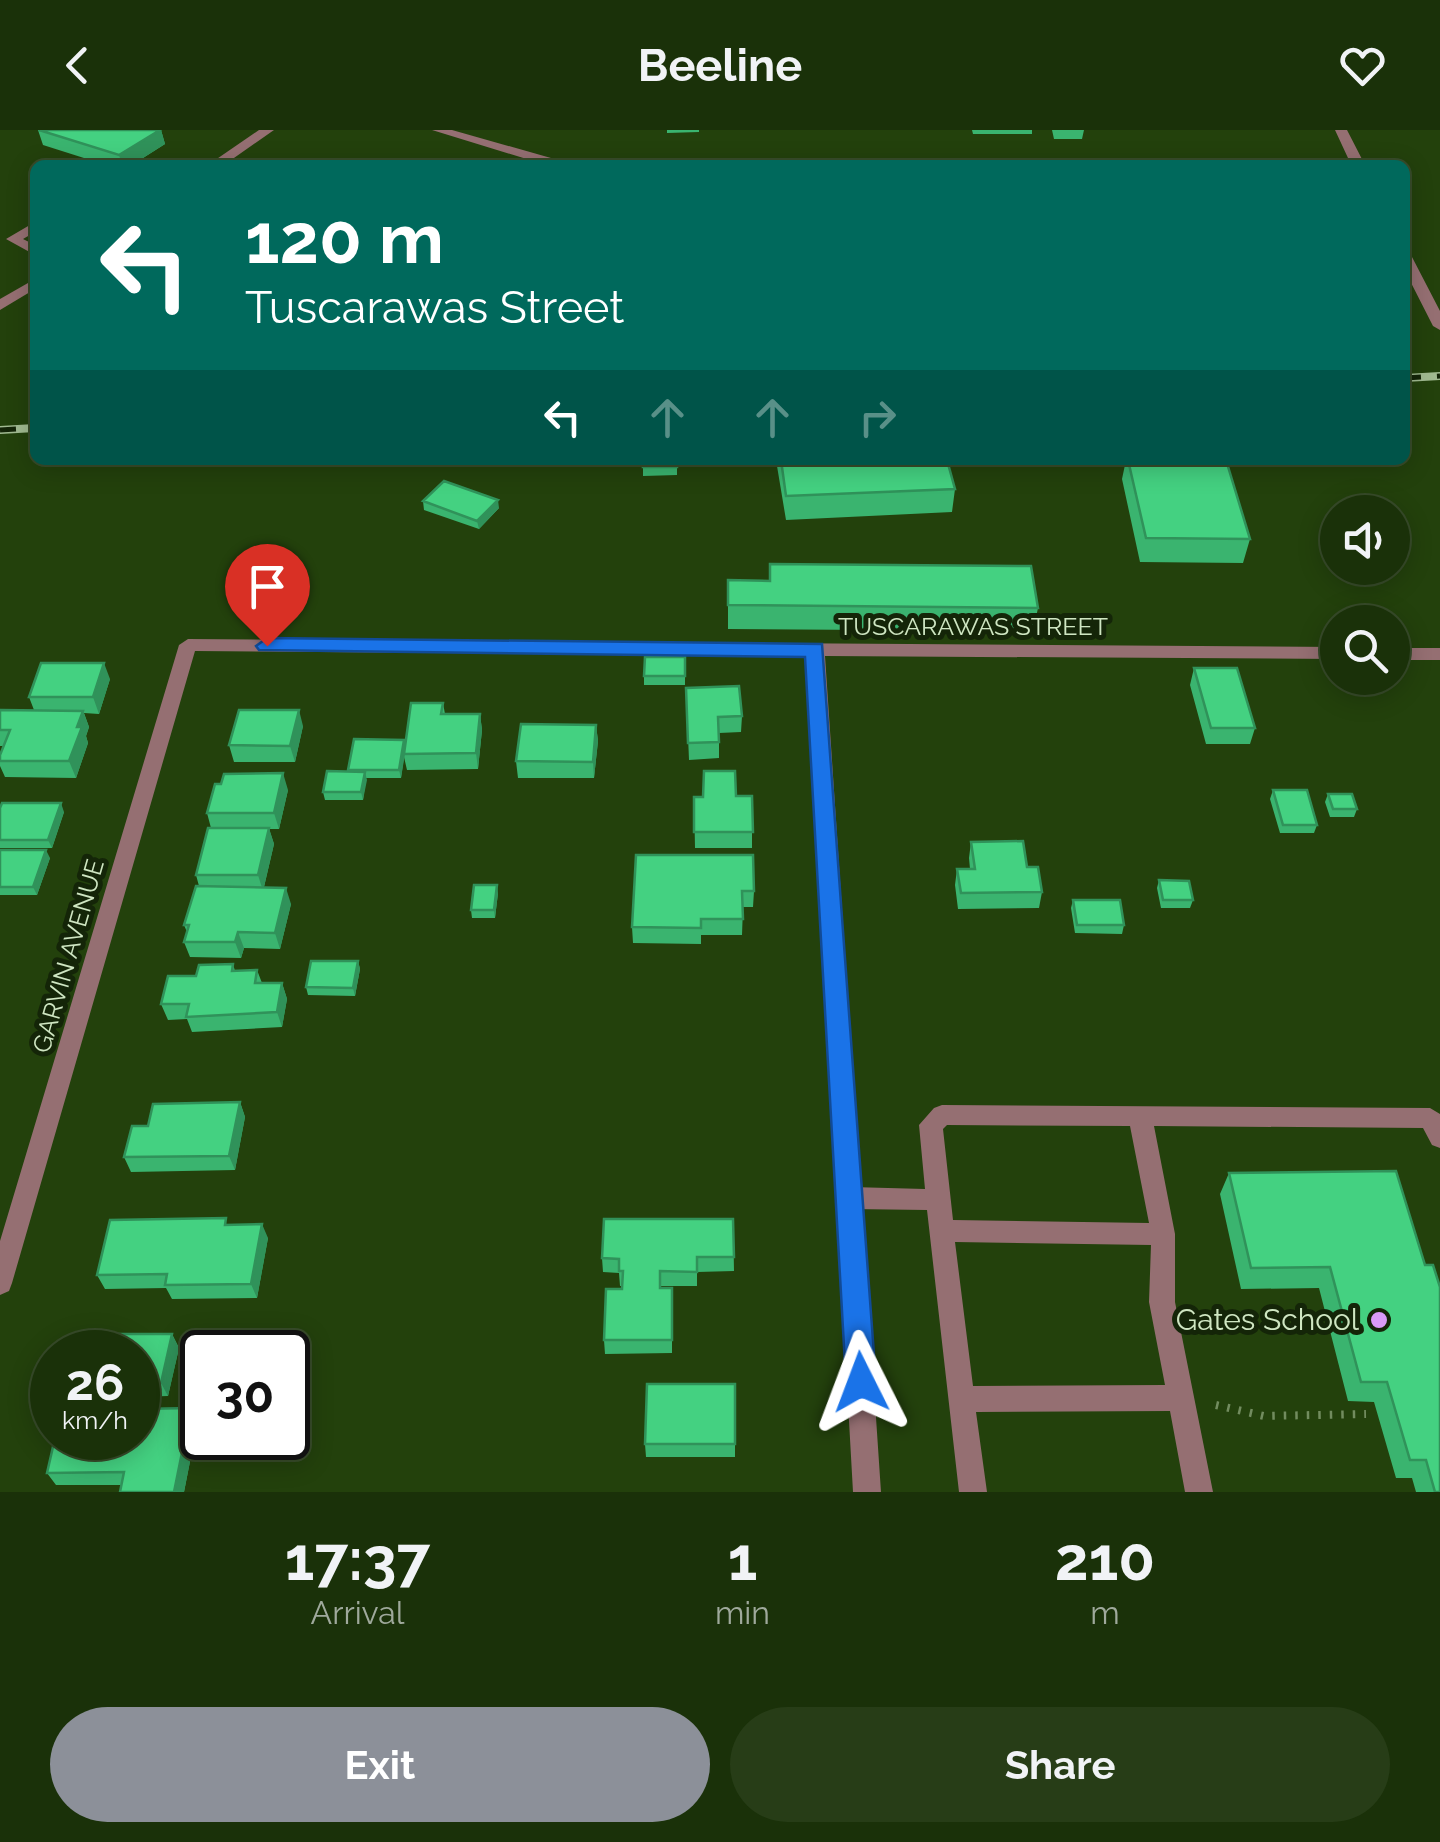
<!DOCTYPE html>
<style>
:root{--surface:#1a3109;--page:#273d17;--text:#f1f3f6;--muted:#9fa99c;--line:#384c2a;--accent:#8c9099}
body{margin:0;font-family:Raleway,sans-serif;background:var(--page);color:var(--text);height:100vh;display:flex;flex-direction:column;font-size:38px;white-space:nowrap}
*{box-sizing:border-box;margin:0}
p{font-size:32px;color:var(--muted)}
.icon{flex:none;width:55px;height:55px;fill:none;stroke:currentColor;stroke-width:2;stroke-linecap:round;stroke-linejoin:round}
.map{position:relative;height:1362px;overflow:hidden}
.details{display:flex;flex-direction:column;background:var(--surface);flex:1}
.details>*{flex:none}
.top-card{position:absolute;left:30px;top:30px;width:1380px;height:305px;border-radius:15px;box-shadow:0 5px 25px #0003,0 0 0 2px var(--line);background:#00695c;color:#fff;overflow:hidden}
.tools{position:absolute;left:1320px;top:365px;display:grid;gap:20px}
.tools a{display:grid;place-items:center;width:90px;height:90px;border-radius:50%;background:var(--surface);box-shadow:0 5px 25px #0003,0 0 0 2px var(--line);font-size:50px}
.speed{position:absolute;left:30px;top:1200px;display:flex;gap:20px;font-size:50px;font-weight:700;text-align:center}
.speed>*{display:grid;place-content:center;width:130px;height:130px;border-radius:50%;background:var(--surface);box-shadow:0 5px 25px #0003,0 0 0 2px var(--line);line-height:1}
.speed small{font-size:25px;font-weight:400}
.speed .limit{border:5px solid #111;border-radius:15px;background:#fff;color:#111}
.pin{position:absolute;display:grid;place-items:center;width:85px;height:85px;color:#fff;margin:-102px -42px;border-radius:50% 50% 50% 0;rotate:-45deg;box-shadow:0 0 10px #0007}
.pin .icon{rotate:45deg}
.me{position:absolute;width:110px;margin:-55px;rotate:357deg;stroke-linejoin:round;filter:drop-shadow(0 0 8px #0008)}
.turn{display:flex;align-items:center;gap:35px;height:210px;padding:0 50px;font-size:45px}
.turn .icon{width:130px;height:130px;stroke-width:2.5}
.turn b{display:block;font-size:70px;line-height:85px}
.lanes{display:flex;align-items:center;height:95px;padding:0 50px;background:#0003;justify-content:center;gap:50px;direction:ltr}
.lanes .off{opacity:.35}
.eta{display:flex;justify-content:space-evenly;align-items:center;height:170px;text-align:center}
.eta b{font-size:60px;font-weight:700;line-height:70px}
.action{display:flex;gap:20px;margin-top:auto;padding:20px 50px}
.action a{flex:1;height:115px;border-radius:60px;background:var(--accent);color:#fff;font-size:40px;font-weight:700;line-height:115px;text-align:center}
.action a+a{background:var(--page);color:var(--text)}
header{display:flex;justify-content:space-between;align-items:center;height:130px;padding:0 50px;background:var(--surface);font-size:45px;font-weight:700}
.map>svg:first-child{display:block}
</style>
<header><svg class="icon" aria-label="back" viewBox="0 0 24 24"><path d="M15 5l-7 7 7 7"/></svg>Beeline<svg class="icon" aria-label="heart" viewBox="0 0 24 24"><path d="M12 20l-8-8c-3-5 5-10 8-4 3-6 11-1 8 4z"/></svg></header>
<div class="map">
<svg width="1440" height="1362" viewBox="0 0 1440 1362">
<rect width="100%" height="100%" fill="#23410c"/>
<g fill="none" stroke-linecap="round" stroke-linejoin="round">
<!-- path -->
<path stroke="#728c5f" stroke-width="8" stroke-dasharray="2.5 9" stroke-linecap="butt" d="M 1216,1275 L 1264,1286 L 1366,1284"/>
<!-- service -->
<path fill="#956f72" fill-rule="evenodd" d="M 35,92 L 35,102 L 23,109 L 35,115 L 35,125 L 6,109 Z
M 942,975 L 1430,978 L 1440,984 L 1440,1018 L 1432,1015 L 1423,998 L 1154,996 L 1175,1104 L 1175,1172 L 1213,1362 L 1185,1362 L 1170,1281 L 976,1282 L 987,1362 L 959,1362 L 927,1080 L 851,1079 L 843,1076 L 839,1068 L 843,1060 L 851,1057 L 925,1059 L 919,995 L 934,978 ZM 947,995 L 1130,996 L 1149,1093 L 953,1090 L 943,999 ZM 955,1112 L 1151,1115 L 1149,1172 L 1165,1255 L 973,1256 Z"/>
<!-- minor -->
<path fill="#956f72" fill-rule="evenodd" d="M 259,0 L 274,0 L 224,35 L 208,35 Z
M 432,0 L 452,0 L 558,30 L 1348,28 L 1335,0 L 1347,0 L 1365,35 L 546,35 Z
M 1405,123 L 1412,127 L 1440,181 L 1440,200 L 1433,196 L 1405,141 Z
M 35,149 L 35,159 L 0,180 L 0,169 Z
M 188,509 L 1338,517 L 1338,529 L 825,526 L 881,1362 L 853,1362 L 806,526 L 195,521 L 12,1153 L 9,1161 L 0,1165 L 0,1111 L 179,515 Z
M 1392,518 L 1440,518 L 1440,530 L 1392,530 Z"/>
<!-- rail casing -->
<g stroke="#a1ba91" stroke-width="8">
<path id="rail" d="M 1405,248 L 1440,246
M 0,300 L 35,298"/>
</g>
<!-- rail -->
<use href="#rail" stroke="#142508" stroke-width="5" stroke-dasharray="16" stroke-linecap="butt"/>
</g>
<!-- wall -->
<path fill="#3ab46f" d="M 38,0 L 161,0 L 165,14 L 132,35 L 106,35 L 43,15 Z
M 667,0 L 699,0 L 699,2 L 667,3 Z
M 972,0 L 1032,0 L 1032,4 L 973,4 Z
M 1052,0 L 1084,0 L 1082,9 L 1054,9 Z
M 677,330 L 677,345 L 643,346 L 643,337 Z
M 776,330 L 947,330 L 955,359 L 952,382 L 786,390 Z
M 1126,330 L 1226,330 L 1250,409 L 1243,433 L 1140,432 L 1122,349 Z
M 423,371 L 499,378 L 479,399 L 424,380 Z
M 728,450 L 1038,478 L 1033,501 L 728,499 Z
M 685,527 L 685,555 L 644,555 L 644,546 Z
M 1194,538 L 1255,598 L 1250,614 L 1206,614 L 1190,555 Z
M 110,549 L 99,584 L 84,583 L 89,597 L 86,606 L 88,613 L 76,648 L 5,647 L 0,636 L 0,625 L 4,616 L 0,616 L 0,580 L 34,580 L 29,567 Z
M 686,558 L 742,586 L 741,602 L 719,603 L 719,628 L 689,630 Z
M 443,573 L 445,584 L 480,584 L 482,600 L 478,639 L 407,640 L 404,627 L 401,648 L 366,648 L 363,670 L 325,670 L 323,662 L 349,642 L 348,640 L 404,610 L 405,614 Z
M 596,595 L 598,611 L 594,648 L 518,648 L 516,631 Z
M 303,596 L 295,632 L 234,632 L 229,615 Z
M 288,660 L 279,699 L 269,699 L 274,714 L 264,757 L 291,774 L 280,819 L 244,818 L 241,828 L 190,827 L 184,812 L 187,802 L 184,795 L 199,756 L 196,745 L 211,698 L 207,683 Z
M 1273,660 L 1317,695 L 1314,703 L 1280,703 L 1270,669 Z
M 1328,664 L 1357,679 L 1354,687 L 1330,687 L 1325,672 Z
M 752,666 L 752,718 L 695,718 L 694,667 Z
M 0,678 L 64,682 L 52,718 L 0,718 Z
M 971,712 L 1027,737 L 1042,762 L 1039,778 L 958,779 L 955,755 L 957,739 L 970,739 L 969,728 Z
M 0,720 L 50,728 L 37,765 L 0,765 Z
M 636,725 L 754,761 L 753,777 L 743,777 L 742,805 L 701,805 L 701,814 L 633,813 L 632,797 Z
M 1159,750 L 1193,770 L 1190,778 L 1161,778 L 1157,758 Z
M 498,763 L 495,788 L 472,788 L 471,780 Z
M 1073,770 L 1124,795 L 1122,804 L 1075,803 L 1071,778 Z
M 358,831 L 360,839 L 355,866 L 308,865 L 306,857 Z
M 233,834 L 235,841 L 257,840 L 262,853 L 282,853 L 287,869 L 282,897 L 192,902 L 187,889 L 168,890 L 161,874 L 196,846 Z
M 240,972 L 245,987 L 235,1040 L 131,1042 L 124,1027 L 148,996 Z
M 1229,1043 L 1425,1135 L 1440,1362 L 1416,1362 L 1412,1348 L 1396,1348 L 1374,1272 L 1348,1271 L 1319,1158 L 1241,1159 L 1220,1064 Z
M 733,1089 L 734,1141 L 697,1142 L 697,1156 L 661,1156 L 661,1158 L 672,1172 L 672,1223 L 605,1224 L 604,1210 L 622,1156 L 620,1156 L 619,1143 L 603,1142 L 602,1128 Z
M 229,1095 L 268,1108 L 257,1168 L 172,1169 L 166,1158 L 105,1159 L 97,1145 Z
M 172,1204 L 179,1218 L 168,1266 L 138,1267 L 138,1222 Z
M 735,1254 L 735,1327 L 646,1327 L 645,1314 Z
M 198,1291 L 184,1362 L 120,1362 L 122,1355 L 56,1355 L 47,1343 L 138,1308 Z"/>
<!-- shaded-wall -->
<path fill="#30925a" d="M 161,0 L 165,14 L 132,35 L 122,35 L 119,25 Z
M 498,370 L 499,378 L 479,399 L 477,391 Z
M 104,533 L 110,549 L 99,584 L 93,567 Z
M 299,580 L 303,596 L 295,632 L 290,616 Z
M 83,581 L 89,597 L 86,606 L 88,613 L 76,648 L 69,631 L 77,597 Z
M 480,584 L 482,600 L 478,639 L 476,623 Z
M 596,595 L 598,611 L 594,648 L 593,632 Z
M 404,610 L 406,618 L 401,648 L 399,640 Z
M 365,642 L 367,650 L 363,670 L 361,662 Z
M 283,643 L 288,660 L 279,699 L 274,683 Z
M 61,673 L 64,682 L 52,718 L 48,710 Z
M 269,698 L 274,714 L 263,761 L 258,745 Z
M 46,720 L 50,728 L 37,765 L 33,757 Z
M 497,755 L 498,763 L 495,788 L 494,780 Z
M 286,758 L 291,774 L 280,819 L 275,803 Z
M 238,802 L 244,818 L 241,828 L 235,812 Z
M 358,831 L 360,839 L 355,866 L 353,858 Z
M 282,853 L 287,869 L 282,897 L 277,882 Z
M 240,972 L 245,987 L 235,1040 L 229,1026 Z
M 262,1094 L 268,1108 L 257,1168 L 251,1154 Z
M 172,1204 L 179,1218 L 168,1266 L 161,1253 Z
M 191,1278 L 198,1291 L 184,1362 L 174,1362 Z"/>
<!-- building -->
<path fill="#44d181" stroke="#30925a" stroke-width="2.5" d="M 39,0 L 160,0 L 119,25 Z
M 867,33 L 909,33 L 909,35 L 867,35 Z
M 510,34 L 768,34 L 768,35 L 510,35 Z
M 644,330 L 677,330 L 677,337 L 643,337 Z
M 781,330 L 947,330 L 955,359 L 786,366 Z
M 1128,330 L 1226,330 L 1250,409 L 1146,408 Z
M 444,351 L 498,370 L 477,391 L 423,371 Z
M 770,434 L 1031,436 L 1038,478 L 728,475 L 728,450 L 770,451 Z
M 645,527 L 685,527 L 685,546 L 644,546 Z
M 41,533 L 104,533 L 93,567 L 29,567 Z
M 1194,538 L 1237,538 L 1255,598 L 1211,598 Z
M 739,556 L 742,586 L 718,587 L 719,612 L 688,613 L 686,558 Z
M 411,573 L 443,573 L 441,584 L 480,584 L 476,623 L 404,624 Z
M 0,580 L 83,581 L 77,597 L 82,597 L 69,631 L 0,631 L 0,625 L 10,600 L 0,600 Z
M 239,580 L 299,580 L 290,616 L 229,615 Z
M 521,594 L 596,595 L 593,632 L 516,631 Z
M 354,609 L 404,610 L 399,640 L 348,640 Z
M 327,641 L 365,642 L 361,662 L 323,662 Z
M 704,641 L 735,641 L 736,666 L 752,666 L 753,702 L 694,702 L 694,667 L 703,667 Z
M 283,643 L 274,683 L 207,683 L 215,654 L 221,654 L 224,644 Z
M 1273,660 L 1307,660 L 1317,695 L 1283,695 Z
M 1328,664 L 1352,664 L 1357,679 L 1333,679 Z
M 2,673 L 61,673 L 48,710 L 0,710 L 0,678 Z
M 208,698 L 269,698 L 258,745 L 196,745 Z
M 1023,711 L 1027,737 L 1038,737 L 1042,762 L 961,763 L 957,739 L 975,739 L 971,712 Z
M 0,720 L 46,720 L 33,757 L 0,757 Z
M 636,725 L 753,725 L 754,761 L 742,761 L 743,789 L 701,789 L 701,798 L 632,797 Z
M 1159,750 L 1189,751 L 1193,770 L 1163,770 Z
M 474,755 L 497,755 L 494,780 L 471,780 Z
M 196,756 L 286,758 L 275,803 L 238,802 L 235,812 L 184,812 L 189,795 L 184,795 Z
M 1073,770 L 1120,770 L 1124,795 L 1077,795 Z
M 311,831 L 358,831 L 353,858 L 306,857 Z
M 233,834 L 232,841 L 257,840 L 255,853 L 282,853 L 277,882 L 186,887 L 189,874 L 161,874 L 168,846 L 196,846 L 199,835 Z
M 240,972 L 229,1026 L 124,1027 L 132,996 L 148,996 L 153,974 Z
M 1396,1041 L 1425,1135 L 1433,1135 L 1440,1157 L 1440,1362 L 1435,1362 L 1426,1330 L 1410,1330 L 1387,1252 L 1361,1252 L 1330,1137 L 1251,1138 L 1229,1043 Z
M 226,1088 L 225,1095 L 262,1094 L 251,1154 L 165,1155 L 167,1144 L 97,1145 L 110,1090 Z
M 604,1089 L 733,1089 L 734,1127 L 697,1127 L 697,1142 L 660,1141 L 660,1158 L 672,1158 L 672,1210 L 604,1210 L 606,1159 L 622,1159 L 623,1141 L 619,1141 L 619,1129 L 602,1128 Z
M 83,1204 L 172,1204 L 161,1253 L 138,1253 L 138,1222 L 78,1222 Z
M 647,1254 L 735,1254 L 735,1314 L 645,1314 Z
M 191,1278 L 174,1362 L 120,1362 L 124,1342 L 47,1343 L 55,1308 L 138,1308 L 138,1279 Z"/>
<!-- route -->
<path fill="#1a73e8" stroke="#114b97" stroke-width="2.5" d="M 267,508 L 822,514 L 876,1252 L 871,1262 L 861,1266 L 851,1262 L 846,1252 L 805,527 L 259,520 L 256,516 Z"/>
<!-- markers -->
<circle fill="#d99af7" stroke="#142508" stroke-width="4" cx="1379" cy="1190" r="10"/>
<g text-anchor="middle" stroke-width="10" stroke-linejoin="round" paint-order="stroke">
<!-- street labels -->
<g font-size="25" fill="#cfe6c2" stroke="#142508">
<text x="973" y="505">TUSCARAWAS STREET</text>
<text transform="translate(68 826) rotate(-74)" y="9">GARVIN AVENUE</text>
</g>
<!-- near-poi labels -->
<g font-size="30" fill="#cfe6c2" stroke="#142508" text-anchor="end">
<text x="1359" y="1200">Gates School</text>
</g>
</g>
</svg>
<div class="tools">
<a><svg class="icon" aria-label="sound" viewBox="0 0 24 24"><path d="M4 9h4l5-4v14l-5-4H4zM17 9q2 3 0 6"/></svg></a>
<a><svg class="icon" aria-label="search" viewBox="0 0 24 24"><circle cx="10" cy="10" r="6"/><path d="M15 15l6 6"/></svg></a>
</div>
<div class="speed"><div>26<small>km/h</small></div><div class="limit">30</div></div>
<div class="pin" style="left:267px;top:516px;background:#d93025"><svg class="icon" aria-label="arrive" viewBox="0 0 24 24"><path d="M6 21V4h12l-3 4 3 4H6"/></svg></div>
<svg class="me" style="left:861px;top:1252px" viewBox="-20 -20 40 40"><path d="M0-17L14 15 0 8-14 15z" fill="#1a73e8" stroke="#fff" stroke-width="4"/></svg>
<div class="top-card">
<div class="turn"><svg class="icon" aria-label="left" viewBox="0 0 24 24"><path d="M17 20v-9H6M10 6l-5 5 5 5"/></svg><div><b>120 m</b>Tuscarawas Street</div></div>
<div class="lanes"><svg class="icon" aria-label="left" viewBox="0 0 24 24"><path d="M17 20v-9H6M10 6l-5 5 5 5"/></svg><svg class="icon off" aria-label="ahead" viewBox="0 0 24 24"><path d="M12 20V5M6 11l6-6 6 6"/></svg><svg class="icon off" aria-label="ahead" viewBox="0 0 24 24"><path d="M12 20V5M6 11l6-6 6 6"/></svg><svg class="icon off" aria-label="right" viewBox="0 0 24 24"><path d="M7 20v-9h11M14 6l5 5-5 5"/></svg></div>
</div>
</div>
<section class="details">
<div class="eta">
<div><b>17:37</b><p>Arrival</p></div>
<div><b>1</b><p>min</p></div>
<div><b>210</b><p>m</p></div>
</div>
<div class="action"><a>Exit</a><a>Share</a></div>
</section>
